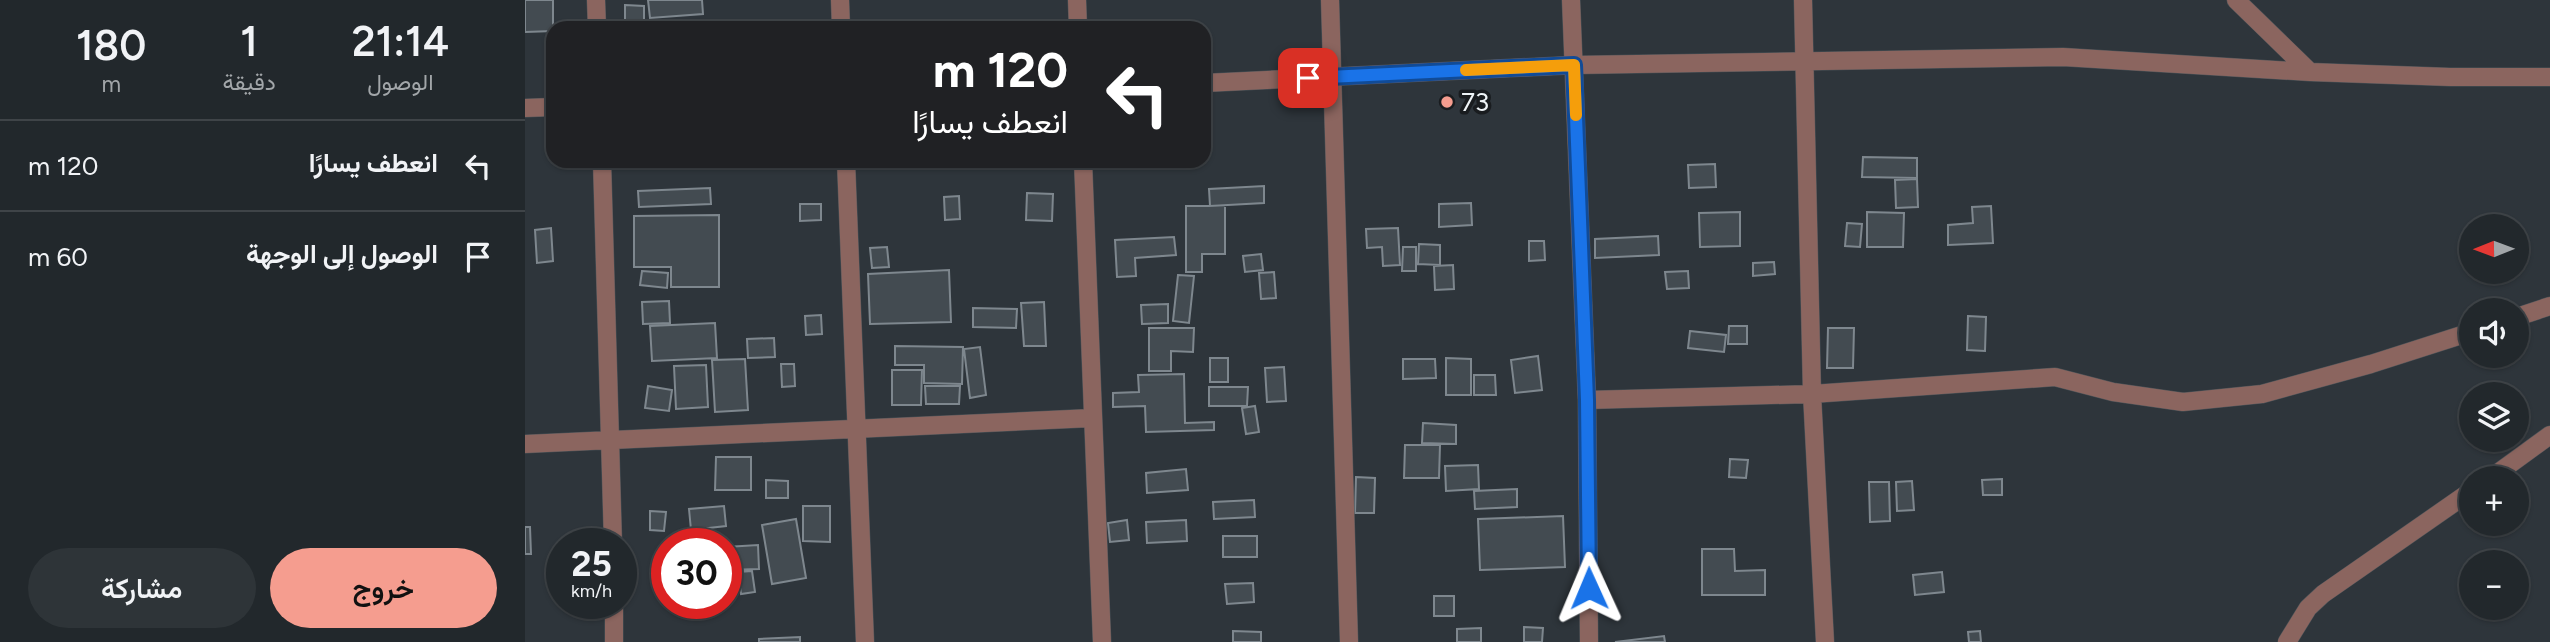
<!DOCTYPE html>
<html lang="ar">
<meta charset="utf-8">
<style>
:root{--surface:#22282c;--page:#2e3438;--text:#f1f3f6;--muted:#a2a6a9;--line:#3f4448;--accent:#f59d8f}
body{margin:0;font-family:Figtree,Vazirmatn,sans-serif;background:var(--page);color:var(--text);direction:rtl;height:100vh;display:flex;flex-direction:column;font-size:26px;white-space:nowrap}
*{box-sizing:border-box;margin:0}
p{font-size:23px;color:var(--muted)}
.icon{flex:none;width:38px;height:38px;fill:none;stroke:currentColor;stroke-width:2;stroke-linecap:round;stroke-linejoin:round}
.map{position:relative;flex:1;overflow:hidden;direction:ltr}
.drawer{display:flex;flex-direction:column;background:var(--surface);width:525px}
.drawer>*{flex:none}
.hud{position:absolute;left:21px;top:21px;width:665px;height:147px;border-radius:21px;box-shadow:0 2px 5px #0004,0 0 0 2px var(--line);direction:rtl;background:#202124;color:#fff;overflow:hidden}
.needle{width:46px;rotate:269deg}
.fabs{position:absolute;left:1934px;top:214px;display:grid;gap:14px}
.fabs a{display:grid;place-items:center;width:70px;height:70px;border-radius:50%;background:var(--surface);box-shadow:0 2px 5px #0004,0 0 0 2px var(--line);font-size:35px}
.speed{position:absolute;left:21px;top:528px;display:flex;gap:14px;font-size:35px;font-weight:700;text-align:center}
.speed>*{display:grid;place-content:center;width:91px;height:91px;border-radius:50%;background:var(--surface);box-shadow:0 2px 5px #0004,0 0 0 2px var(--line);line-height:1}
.speed small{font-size:18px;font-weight:400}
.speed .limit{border:10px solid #d22;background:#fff;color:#111}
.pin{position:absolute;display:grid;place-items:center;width:60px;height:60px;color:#fff;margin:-30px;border-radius:14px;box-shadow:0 4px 10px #0006}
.me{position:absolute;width:77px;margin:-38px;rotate:359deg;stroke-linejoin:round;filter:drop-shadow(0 0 5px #0008)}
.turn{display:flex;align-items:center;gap:24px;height:147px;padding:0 28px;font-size:32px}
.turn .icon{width:91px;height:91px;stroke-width:2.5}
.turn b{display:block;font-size:49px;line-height:60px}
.eta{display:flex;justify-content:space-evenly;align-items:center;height:119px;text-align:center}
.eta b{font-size:42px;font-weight:600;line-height:49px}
.cta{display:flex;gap:14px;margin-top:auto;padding:14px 28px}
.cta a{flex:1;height:80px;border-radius:42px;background:var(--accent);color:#111;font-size:28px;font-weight:600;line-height:80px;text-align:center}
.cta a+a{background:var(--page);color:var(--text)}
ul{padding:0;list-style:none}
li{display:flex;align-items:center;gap:21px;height:91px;padding:0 28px;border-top:2px solid var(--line)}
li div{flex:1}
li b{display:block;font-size:26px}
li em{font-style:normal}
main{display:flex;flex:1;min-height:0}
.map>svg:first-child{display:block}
</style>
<main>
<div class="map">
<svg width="2025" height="642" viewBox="0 0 2025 642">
<rect width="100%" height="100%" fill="#2e353b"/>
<!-- building -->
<path fill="#434b51" stroke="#7e878e" stroke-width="2" d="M 0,0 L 28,0 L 28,31 L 0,32 Z
M 123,0 L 177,0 L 178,14 L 125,18 Z
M 100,5 L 119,6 L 119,26 L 100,26 Z
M 1338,157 L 1392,158 L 1392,178 L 1337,177 Z
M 1190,164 L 1191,187 L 1164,188 L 1163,165 Z
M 1392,179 L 1393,207 L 1371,208 L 1370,180 Z
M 739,186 L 739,203 L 685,206 L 684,189 Z
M 185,188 L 186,204 L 114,207 L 113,191 Z
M 502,193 L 528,194 L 527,221 L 501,220 Z
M 434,196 L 435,219 L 420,220 L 419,197 Z
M 946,203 L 947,225 L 914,227 L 914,204 Z
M 275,204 L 296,204 L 296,220 L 275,221 Z
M 661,206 L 700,206 L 700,254 L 677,254 L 677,272 L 661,272 Z
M 1466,206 L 1468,243 L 1423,245 L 1423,225 L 1448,223 L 1447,207 Z
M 1215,212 L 1215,246 L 1175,247 L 1174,213 Z
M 1342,212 L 1379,213 L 1378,247 L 1342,247 Z
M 194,215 L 194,287 L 146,287 L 146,267 L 109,267 L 109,216 Z
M 1322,223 L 1337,224 L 1335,247 L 1320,246 Z
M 26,228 L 28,261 L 12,263 L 10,230 Z
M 873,228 L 875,265 L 858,266 L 857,247 L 842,248 L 841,229 Z
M 1133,236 L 1134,255 L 1070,258 L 1070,239 Z
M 649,237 L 651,255 L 610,258 L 611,276 L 592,277 L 590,240 Z
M 1004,241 L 1019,241 L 1020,260 L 1004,261 Z
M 894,244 L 915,245 L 915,265 L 893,264 Z
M 362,247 L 364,267 L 347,268 L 345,248 Z
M 878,247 L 891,247 L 891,271 L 877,271 Z
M 736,254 L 738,270 L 720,272 L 718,256 Z
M 1249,262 L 1250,274 L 1228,276 L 1228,263 Z
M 928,265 L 929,289 L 910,290 L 909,266 Z
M 424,270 L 426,322 L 345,324 L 343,274 Z
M 117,271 L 143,273 L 142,288 L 115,285 Z
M 1163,271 L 1164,288 L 1142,289 L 1140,272 Z
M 749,272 L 751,298 L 736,299 L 734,273 Z
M 653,275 L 669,276 L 664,323 L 648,321 Z
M 144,301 L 145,323 L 118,324 L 117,302 Z
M 519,302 L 521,346 L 499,346 L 496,303 Z
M 643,304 L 643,323 L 617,324 L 616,305 Z
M 448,308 L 492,309 L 491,328 L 448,327 Z
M 296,315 L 297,334 L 281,335 L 280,316 Z
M 1443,316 L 1461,317 L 1460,351 L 1442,350 Z
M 190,323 L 192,358 L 127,361 L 125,326 Z
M 1204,326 L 1222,326 L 1222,344 L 1203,344 Z
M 624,328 L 669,328 L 668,352 L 646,351 L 646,371 L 624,371 Z
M 1303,328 L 1329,328 L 1328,368 L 1302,368 Z
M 1165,331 L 1201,335 L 1199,352 L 1163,348 Z
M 249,338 L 250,357 L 223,358 L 222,339 Z
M 370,346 L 438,347 L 437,384 L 399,383 L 399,365 L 370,365 Z
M 455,347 L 461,395 L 445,398 L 439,349 Z
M 1013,356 L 1017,390 L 990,393 L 986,360 Z
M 685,358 L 703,358 L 703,382 L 685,382 Z
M 921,358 L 946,359 L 946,395 L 921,395 Z
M 220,359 L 223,410 L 190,412 L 187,360 Z
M 878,359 L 910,359 L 911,378 L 878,379 Z
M 256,364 L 269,364 L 270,386 L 257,387 Z
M 181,365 L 183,407 L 151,409 L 149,366 Z
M 759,367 L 761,401 L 742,402 L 740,368 Z
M 367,370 L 397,370 L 396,405 L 367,405 Z
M 659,374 L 660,423 L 689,422 L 689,430 L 621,432 L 620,406 L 588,407 L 588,393 L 614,392 L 613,375 Z
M 949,375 L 970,375 L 971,395 L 949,395 Z
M 123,386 L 147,390 L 144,411 L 120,408 Z
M 400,386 L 435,386 L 434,404 L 401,404 Z
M 684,387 L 723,387 L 722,406 L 684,406 Z
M 730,406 L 734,432 L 721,434 L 717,408 Z
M 898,423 L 931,425 L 931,444 L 897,443 Z
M 880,445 L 915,445 L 914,478 L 879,478 Z
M 191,457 L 226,457 L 226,490 L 190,490 Z
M 1205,459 L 1223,460 L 1221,478 L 1204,477 Z
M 953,465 L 954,489 L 921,491 L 920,466 Z
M 661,469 L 663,490 L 622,493 L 621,473 Z
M 831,477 L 850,478 L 849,513 L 830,513 Z
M 1477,479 L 1477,495 L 1458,495 L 1457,480 Z
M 241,480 L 263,481 L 263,498 L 241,498 Z
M 1387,481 L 1389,510 L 1372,511 L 1371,482 Z
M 1344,482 L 1364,482 L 1365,521 L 1345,522 Z
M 992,489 L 992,507 L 950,509 L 949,491 Z
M 729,500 L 730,517 L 689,519 L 688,502 Z
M 199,506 L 201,526 L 166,530 L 164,509 Z
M 278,506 L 305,506 L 305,542 L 278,541 Z
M 125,511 L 141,512 L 139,531 L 125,530 Z
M 1038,516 L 1040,567 L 955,570 L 953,519 Z
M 271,519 L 281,578 L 247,584 L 237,525 Z
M 602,520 L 604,540 L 585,542 L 583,523 Z
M 661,520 L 662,541 L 622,543 L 621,522 Z
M 0,527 L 5,527 L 6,554 L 0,554 Z
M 698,536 L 732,536 L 732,557 L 698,557 Z
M 233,545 L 234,569 L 201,570 L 201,547 Z
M 1177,549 L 1209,549 L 1210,571 L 1240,570 L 1240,595 L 1177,595 Z
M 227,571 L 230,592 L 216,594 L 213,572 Z
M 1417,572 L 1419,592 L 1390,595 L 1388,575 Z
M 728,583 L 729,602 L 702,604 L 700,584 Z
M 909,596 L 929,596 L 929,616 L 909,616 Z
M 999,627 L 1018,628 L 1017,642 L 999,642 Z
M 956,628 L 956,642 L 932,642 L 932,629 Z
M 708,631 L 736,632 L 736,642 L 708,642 Z
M 1455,631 L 1456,642 L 1444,642 L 1443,632 Z
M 1139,636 L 1140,642 L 1090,642 Z
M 275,637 L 275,642 L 234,642 L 234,639 Z"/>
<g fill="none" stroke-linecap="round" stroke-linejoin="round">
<!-- minor casing -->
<g stroke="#4d5459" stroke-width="19">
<path id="minor" d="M 71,0 L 72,28
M 315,0 L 316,28
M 552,0 L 553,28
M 805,0 L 824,642
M 1046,0 L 1062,400 L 1064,642
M 1278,0 L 1287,394 L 1300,642
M 1711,0 L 1785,72
M 679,83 L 1049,65 L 1538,57 L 1785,72 L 1925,77 L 2025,77
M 0,108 L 28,107
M 77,161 L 88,544
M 321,161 L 340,642
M 558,161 L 577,642
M 1992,317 L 2025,306
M 1062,400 L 1287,394 L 1530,377 L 1588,392 L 1658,402 L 1737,394 L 1846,364 L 1946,332
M 0,444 L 567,418
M 1966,478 L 2025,435
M 89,604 L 89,642
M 1762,642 L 1783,608 L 1798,594 L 1946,491"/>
</g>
<!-- minor -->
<use href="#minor" stroke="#8b655f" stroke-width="18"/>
</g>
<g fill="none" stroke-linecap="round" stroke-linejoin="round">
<!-- route casing -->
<g stroke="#114b97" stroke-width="18">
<path id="route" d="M 783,78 L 1049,65 L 1062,400 L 1064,588"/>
</g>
<!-- route -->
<use href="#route" stroke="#1a73e8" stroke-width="12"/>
<!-- slow -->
<path stroke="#f59e0b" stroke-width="12" d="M 941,70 L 1049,65 L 1051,115"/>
</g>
<!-- markers -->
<circle fill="#f59d8f" stroke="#191c1f" stroke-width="2.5" cx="922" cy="102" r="7"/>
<g text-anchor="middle" stroke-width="7" stroke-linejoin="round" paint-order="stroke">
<!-- poi labels -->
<g font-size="26" fill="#eff4f7" stroke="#191c1f" text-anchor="start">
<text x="936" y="111">73</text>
</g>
</g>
</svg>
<div class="fabs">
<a><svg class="needle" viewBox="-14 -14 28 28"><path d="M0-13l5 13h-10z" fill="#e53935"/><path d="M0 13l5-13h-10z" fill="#a2a6a9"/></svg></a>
<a><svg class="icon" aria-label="sound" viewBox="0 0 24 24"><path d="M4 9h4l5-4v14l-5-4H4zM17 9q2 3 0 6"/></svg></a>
<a><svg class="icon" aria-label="layers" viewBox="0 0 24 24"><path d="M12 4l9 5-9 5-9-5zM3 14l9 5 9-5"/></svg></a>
<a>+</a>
<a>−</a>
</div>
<div class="speed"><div>25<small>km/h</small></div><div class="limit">30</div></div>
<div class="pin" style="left:783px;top:78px;background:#d93025"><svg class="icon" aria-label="arrive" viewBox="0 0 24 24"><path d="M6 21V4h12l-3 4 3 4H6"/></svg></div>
<svg class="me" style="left:1064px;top:588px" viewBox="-20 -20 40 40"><path d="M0-17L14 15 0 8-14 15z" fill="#1a73e8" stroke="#fff" stroke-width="4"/></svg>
<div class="hud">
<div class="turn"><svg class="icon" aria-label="left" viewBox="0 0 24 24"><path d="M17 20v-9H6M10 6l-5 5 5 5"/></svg><div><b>120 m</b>انعطف يسارًا</div></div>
</div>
</div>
<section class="drawer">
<div class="eta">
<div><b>21:14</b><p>الوصول</p></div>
<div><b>1</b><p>دقيقة</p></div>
<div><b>180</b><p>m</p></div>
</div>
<ul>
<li><svg class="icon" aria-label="left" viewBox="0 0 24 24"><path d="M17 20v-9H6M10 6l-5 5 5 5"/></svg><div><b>انعطف يسارًا</b></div><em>120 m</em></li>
<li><svg class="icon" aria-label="arrive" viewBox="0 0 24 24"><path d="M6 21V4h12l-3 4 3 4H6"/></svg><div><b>الوصول إلى الوجهة</b></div><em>60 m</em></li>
</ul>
<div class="cta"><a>خروج</a><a>مشاركة</a></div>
</section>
</main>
